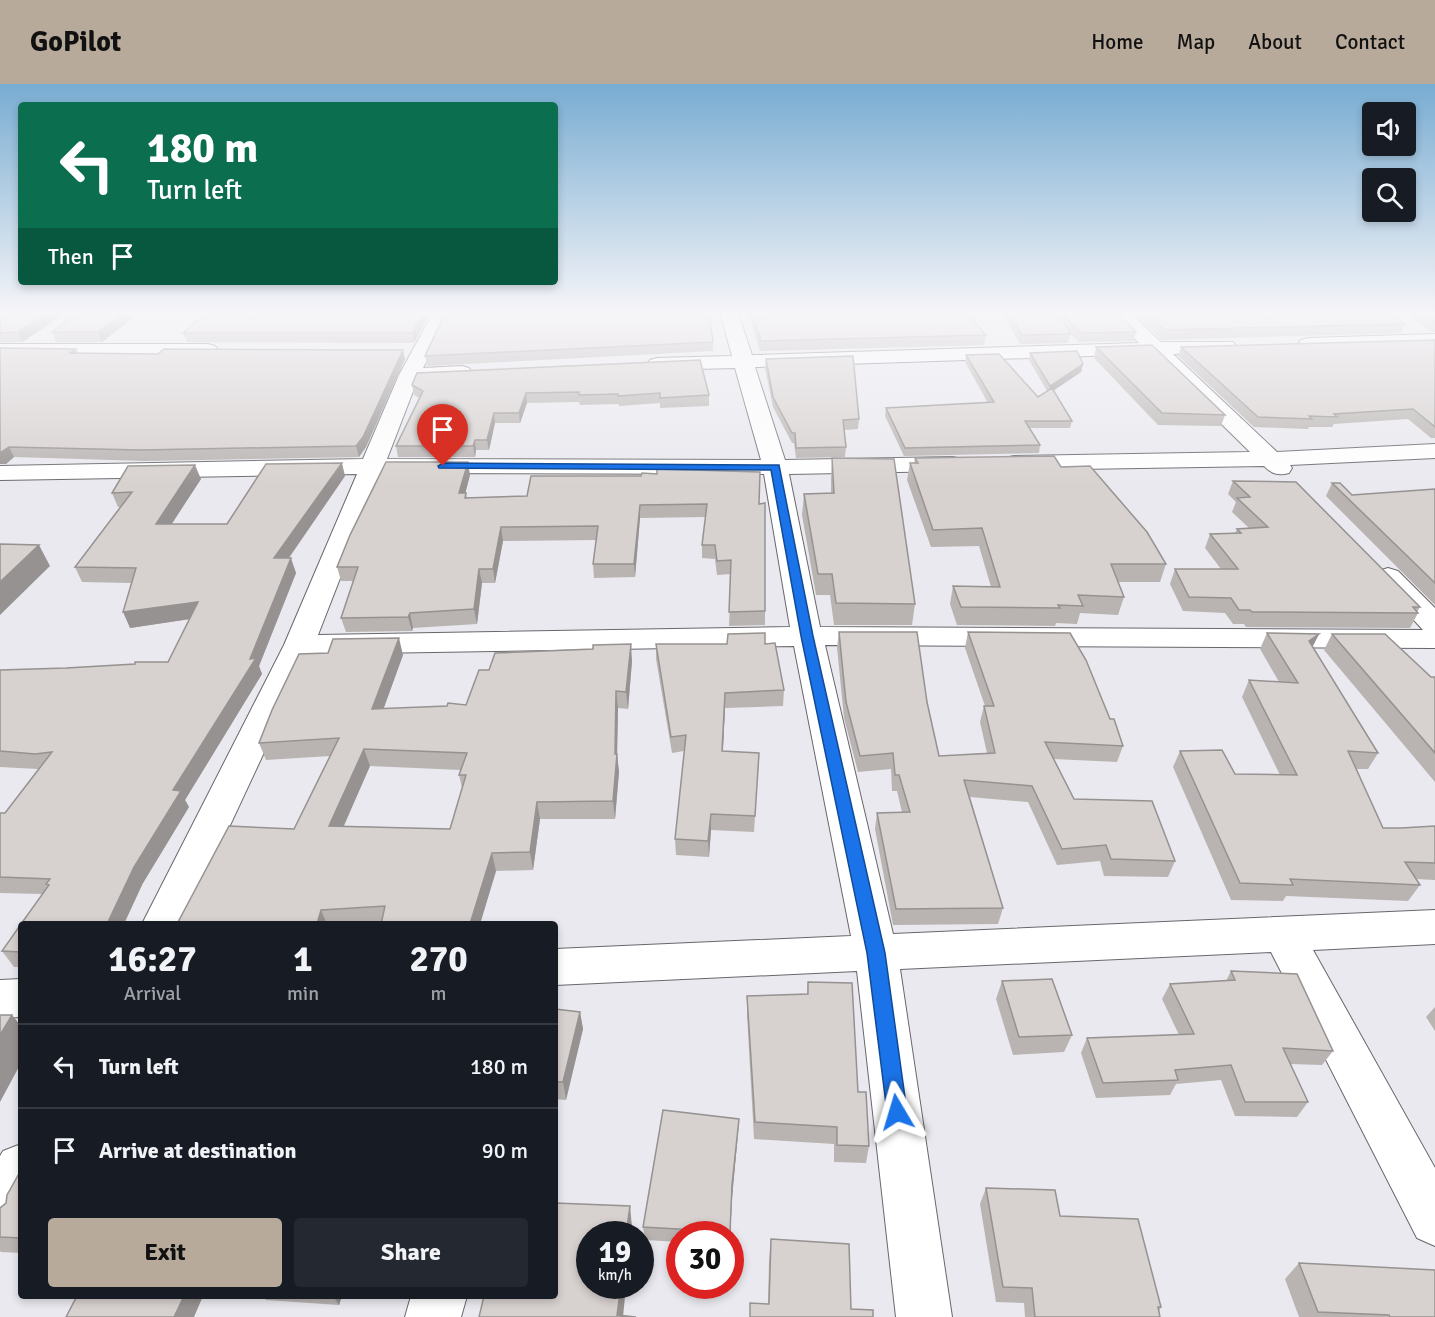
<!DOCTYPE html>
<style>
:root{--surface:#171b24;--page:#242831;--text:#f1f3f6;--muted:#9ea1a6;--line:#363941;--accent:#b8aa9a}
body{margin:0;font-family:Signika,sans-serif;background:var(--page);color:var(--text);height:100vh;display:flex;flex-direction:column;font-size:22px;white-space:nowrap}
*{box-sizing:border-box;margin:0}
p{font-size:20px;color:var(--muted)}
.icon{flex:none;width:33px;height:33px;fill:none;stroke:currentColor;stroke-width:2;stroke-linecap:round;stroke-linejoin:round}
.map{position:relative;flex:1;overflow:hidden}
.side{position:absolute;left:18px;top:837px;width:540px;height:378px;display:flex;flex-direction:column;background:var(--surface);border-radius:6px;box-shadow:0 3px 9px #0003}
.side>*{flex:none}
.banner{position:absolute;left:18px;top:18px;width:540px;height:183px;border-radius:6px;box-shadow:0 3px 9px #0003;background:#0b6e4f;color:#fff;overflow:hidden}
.tools{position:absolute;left:1362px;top:18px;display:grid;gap:12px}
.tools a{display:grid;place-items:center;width:54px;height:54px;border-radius:6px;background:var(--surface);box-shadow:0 3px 9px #0003;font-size:30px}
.speed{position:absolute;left:576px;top:1137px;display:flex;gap:12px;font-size:30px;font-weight:700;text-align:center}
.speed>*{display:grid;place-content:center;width:78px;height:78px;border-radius:50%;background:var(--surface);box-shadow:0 3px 9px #0003;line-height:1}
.speed small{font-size:15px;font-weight:400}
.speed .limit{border:9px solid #d22;background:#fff;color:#111}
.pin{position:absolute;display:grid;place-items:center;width:51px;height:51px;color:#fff;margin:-62px -26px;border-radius:50% 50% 50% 0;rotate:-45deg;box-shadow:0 0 6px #0007}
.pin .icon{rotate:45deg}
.me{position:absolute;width:66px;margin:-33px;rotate:353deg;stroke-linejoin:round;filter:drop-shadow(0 0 4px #0008)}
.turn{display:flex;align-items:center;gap:21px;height:126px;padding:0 30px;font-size:27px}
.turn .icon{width:78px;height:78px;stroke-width:2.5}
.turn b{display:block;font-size:42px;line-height:51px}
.then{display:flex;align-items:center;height:57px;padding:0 30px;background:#0003;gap:12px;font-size:22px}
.eta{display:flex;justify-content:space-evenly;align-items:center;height:102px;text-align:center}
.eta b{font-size:36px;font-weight:800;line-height:42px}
.action{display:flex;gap:12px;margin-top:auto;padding:12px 30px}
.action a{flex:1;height:69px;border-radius:6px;background:var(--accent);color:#111;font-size:24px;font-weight:800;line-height:69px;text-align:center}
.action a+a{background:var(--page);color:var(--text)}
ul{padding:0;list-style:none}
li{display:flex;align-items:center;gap:18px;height:84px;padding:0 30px;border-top:2px solid var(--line)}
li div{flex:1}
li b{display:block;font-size:22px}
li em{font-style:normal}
header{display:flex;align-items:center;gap:36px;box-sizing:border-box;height:84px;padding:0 30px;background:var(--accent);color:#111}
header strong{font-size:28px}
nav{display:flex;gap:33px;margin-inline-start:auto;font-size:21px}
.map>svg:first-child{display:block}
</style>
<header>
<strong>GoPilot</strong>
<nav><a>Home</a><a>Map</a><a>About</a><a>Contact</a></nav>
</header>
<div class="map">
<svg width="1435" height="1233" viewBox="0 0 1435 1233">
<rect width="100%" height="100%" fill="#eae9ef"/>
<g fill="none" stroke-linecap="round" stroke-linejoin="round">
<!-- minor casing -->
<g stroke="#68676c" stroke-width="2">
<path id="minor" d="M 433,229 L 451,229 L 423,284 L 462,282 L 469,284 L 472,288 L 469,292 L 417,297 L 387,375 L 761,376 L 735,284 L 657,286 L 650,284 L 647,280 L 650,276 L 657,274 L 732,272 L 720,229 L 738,229 L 752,271 L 1139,259 L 1110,229 L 1130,229 L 1161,258 L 1233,258 L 1236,262 L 1233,266 L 1226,268 L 1173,270 L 1277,368 L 1435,360 L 1435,374 L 1290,381 L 1292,384 L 1289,389 C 1278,392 1272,390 1264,382 L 1014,386 L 1005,384 L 1002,379 L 1005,374 L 1014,372 L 1250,368 L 1150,270 L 755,283 L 785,376 L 953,373 L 962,375 L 965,380 L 962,385 L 953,387 L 789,390 L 820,543 L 1423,546 L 1374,493 L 1378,487 L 1388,484 L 1398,487 L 1435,524 L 1435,564 L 825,561 L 893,850 L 1435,826 L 1435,860 L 1313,866 L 1435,1084 L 1435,1162 L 1417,1154 L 1271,868 L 900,885 L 952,1233 L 896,1233 L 857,887 L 555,901 L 555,865 L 851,852 L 794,562 L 310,570 L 184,840 L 142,840 L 284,561 L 357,390 L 0,396 L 0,382 L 363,375 L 399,291 ZM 381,389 L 764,390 L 790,543 L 318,551 Z
M 1435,250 L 1435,262 L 1308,266 L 1301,264 L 1298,260 L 1301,256 L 1308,254 Z
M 0,260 L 208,260 L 215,262 L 218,266 L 215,270 L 208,272 L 0,272 Z
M 21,895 L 21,933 L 0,934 L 0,896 Z
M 21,1060 L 21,1133 L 18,1137 L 0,1145 L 0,1072 L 3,1067 Z
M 411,1212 L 467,1212 L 461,1233 L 405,1233 Z"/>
</g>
<!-- minor -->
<use href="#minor" fill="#fff" fill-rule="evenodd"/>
</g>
<!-- wall -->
<path fill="#b9b4b2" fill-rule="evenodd" d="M 0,229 L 66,229 L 22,258 L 0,258 Z
M 139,229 L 102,258 L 56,258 L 52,248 Z
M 430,229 L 414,259 L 187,258 L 183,249 Z
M 748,229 L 967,229 L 986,251 L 984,261 L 760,267 Z
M 1002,229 L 1118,229 L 1136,248 L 1134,257 L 1079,258 L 1070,250 L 1068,259 L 1020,260 Z
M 1134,229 L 1392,229 L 1405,240 L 1401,249 L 1162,256 Z
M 1405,229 L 1435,229 L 1435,248 L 1432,248 Z
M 1435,256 L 1435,354 L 1431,354 L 1408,335 L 1334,340 L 1332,343 L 1309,343 L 1308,345 L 1254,343 L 1178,272 L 1181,263 Z
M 713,258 L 713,267 L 427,282 L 425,272 Z
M 1096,263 L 1225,331 L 1221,342 L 1158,341 L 1094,274 Z
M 0,264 L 76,265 L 78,269 L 405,275 L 366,363 L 359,373 L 145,377 L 14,373 L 6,380 L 0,380 Z
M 1030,269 L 1083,280 L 1081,288 L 1053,307 L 1072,337 L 1070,344 L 1030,344 L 1040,361 L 1039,369 L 904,372 L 885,332 L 886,324 L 988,319 L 965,278 L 966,271 L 1038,313 L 1047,307 L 1029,276 Z
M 766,275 L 859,335 L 858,345 L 844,346 L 846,363 L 845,373 L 796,374 L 794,359 L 792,359 L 773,323 L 765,284 Z
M 417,289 L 709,311 L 709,322 L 660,324 L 660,319 L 619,322 L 619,320 L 580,321 L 579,318 L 527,319 L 520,339 L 495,339 L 489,366 L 476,366 L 475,373 L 398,373 L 396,362 L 420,314 L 414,311 L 412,301 Z
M 832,374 L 915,520 L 912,541 L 834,541 L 830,511 L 816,511 L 802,431 L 804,410 L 831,409 L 831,394 Z
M 915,374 L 1061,383 L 1166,480 L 1160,498 L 1118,498 L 1124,513 L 1118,531 L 1080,529 L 1077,540 L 1056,539 L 1055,542 L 957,541 L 950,520 L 953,502 L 991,503 L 979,462 L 931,463 L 907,396 L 910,379 L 914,379 Z
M 470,391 L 465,409 L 466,409 L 467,414 L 759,420 L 765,527 L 765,541 L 729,542 L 731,490 L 717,491 L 715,475 L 702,474 L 702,461 L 706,433 L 640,434 L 635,493 L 594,494 L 593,480 L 596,456 L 503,457 L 495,499 L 482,499 L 477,540 L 413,544 L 412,547 L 346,548 L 341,534 L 354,497 L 341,497 L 337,483 Z
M 345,392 L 289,474 L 296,489 L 259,582 L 262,590 L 185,716 L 189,723 L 143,799 L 42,810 L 0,809 L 0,729 L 5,729 L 38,685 L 0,683 L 0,586 L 66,584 L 168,578 L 189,535 L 130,544 L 131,499 L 82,498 L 75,483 L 121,423 L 118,423 L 112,409 L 201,395 L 171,440 L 227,440 Z
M 1233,397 L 1420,523 L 1417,528 L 1418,529 L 1410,544 L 1246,543 L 1244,540 L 1233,540 L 1225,529 L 1183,527 L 1170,500 L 1175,485 L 1221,485 L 1205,464 L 1210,450 L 1235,449 L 1237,445 L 1249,444 L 1232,428 L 1236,418 L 1228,410 Z
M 1332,399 L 1352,411 L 1435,405 L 1435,521 L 1326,412 Z
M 839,548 L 927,618 L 939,672 L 987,669 L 980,638 L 984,622 L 985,622 L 965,564 L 968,548 L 1110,635 L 1123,662 L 1117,678 L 1054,675 L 1074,715 L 1175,777 L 1168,793 L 1104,792 L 1100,777 L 1057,781 L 1028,718 L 970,713 L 1003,824 L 998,840 L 893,841 L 875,745 L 877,729 L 902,728 L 897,707 L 892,707 L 891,685 L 858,688 L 844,634 L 837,563 Z
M 1267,549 L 1319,550 L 1312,563 L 1378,669 L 1368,685 L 1356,685 L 1383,744 L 1401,744 L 1435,742 L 1435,796 L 1416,795 L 1420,801 L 1408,817 L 1286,812 L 1283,817 L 1231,816 L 1173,683 L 1180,667 L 1235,690 L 1280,691 L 1242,613 L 1249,596 L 1279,598 L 1260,565 Z
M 1332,550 L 1431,593 L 1435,593 L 1435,698 L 1324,566 Z
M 656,560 L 765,560 L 784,606 L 783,622 L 725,624 L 723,667 L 758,685 L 754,748 L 711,746 L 709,773 L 676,771 L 675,755 L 684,667 L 672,669 L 656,575 Z
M 403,571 L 383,625 L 466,621 L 489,586 L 632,577 L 628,625 L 618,624 L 617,670 L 619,688 L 615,735 L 540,735 L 533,786 L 496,787 L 480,840 L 177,840 L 294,745 L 330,672 L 266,676 L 259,659 ZM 370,682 L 461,686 L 459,691 L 462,704 L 450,745 L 344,742 Z
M 21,840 L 21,883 L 14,883 L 2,867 Z
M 1231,887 L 1333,967 L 1322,981 L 1290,980 L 1308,1018 L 1297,1033 L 1235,1032 L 1221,996 L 1176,1000 L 1170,1011 L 1096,1014 L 1081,969 L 1087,954 L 1179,951 L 1162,915 L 1170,900 L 1226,897 Z
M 1002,897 L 1072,951 L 1064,968 L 1013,971 L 996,915 Z
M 808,898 L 858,1008 L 869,1062 L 866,1079 L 834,1078 L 834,1060 L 754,1055 L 747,930 L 747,912 L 807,910 Z
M 1435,923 L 1435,947 L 1426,933 L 1434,924 Z
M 555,925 L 580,928 L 583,945 L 566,1016 L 555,1015 Z
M 739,1035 L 738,1049 L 732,1114 L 730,1153 L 730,1150 L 680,1150 L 680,1158 L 645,1156 L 643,1143 Z
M 21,1086 L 21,1169 L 1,1168 L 0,1167 L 0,1124 L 6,1119 Z
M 986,1104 L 1060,1132 L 1161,1223 L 1159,1227 L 1160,1233 L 1025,1233 L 1024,1219 L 996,1218 L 980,1120 Z
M 771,1155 L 851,1225 L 768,1220 L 769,1177 Z
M 1299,1179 L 1435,1233 L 1299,1233 L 1285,1195 Z
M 263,1212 L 342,1212 L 339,1221 L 266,1216 Z"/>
<!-- shaded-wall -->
<path fill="#969291" d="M 48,229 L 66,229 L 22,258 L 18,248 Z
M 123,229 L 139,229 L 102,258 L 98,248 Z
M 423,229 L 430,229 L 414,259 L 412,249 Z
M 403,266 L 405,275 L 366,363 L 359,373 L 356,362 Z
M 1083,280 L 1081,288 L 1048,310 L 1050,302 Z
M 526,309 L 527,319 L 520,339 L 519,329 Z
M 494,329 L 495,339 L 489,366 L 487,356 Z
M 475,356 L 476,366 L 475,373 L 473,362 Z
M 9,363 L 14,373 L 6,380 L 0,380 L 0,369 Z
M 468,378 L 470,391 L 462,422 L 459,409 Z
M 342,379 L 345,392 L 279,488 L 274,474 Z
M 195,381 L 201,395 L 162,455 L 156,440 Z
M 640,421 L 640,434 L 635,493 L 634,480 Z
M 501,443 L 503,457 L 495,499 L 493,485 Z
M 39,461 L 50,482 L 0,531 L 0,498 Z
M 291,474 L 296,489 L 259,582 L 262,590 L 185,716 L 189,723 L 143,799 L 124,840 L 107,840 L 134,783 L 173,706 L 250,575 Z
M 479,485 L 482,499 L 477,540 L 474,525 Z
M 198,518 L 204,533 L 130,544 L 123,528 Z
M 410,529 L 413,544 L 412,547 L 408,533 Z
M 1319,550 L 1311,566 L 1309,557 Z
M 399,554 L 403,571 L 377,643 L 372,625 Z
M 631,560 L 632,577 L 628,625 L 626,608 Z
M 616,607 L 618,624 L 617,674 L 617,670 L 619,688 L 615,735 L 613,717 Z
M 725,609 L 725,624 L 722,683 L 722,667 Z
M 364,665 L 370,682 L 336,759 L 329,742 Z
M 537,718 L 540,735 L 533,786 L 530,768 Z
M 711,730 L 711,746 L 709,773 L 708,757 Z
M 492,769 L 496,787 L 480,840 L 470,840 Z
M 321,826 L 327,840 L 317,840 Z
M 580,928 L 583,945 L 566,1016 L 563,998 Z
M 12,931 L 21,942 L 21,979 L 0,1018 L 0,951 Z
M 739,1035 L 738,1049 L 732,1114 L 730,1153 L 732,1101 Z
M 630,1122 L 632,1143 L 632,1150 L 626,1150 Z
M 621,1202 L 626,1202 L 623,1233 L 617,1231 Z
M 184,1212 L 203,1212 L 194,1233 L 174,1233 Z
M 333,1212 L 342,1212 L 339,1221 Z"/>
<!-- building -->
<path fill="#d7d1cf" stroke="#969291" stroke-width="1.5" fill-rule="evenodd" d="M 0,229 L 48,229 L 18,248 L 0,249 Z
M 78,229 L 123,229 L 98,248 L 52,248 Z
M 206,229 L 423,229 L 412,249 L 183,249 Z
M 445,229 L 709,229 L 713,258 L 425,272 Z
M 752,229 L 967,229 L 986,251 L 761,257 Z
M 1009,229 L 1060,229 L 1070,250 L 1022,251 Z
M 1061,229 L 1118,229 L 1136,248 L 1081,249 Z
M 1146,229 L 1392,229 L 1405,240 L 1165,246 Z
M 1422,229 L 1435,229 L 1435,238 Z
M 1435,256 L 1435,343 L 1413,325 L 1334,330 L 1337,333 L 1309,332 L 1312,335 L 1258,333 L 1181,263 Z
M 1152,261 L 1225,331 L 1162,329 L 1096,263 Z
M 0,264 L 76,265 L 70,269 L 158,270 L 164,265 L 403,266 L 363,353 L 356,362 L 140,366 L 9,363 L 0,369 Z
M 1077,267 L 1083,280 L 1050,302 L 1030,269 Z
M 999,270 L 1038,313 L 1052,304 L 1072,337 L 1025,337 L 1040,361 L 905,364 L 886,324 L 994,318 L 966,271 Z
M 853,272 L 859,335 L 843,336 L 846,363 L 796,364 L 795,349 L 792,349 L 773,313 L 766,275 Z
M 700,276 L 709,311 L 660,314 L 660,309 L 618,312 L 618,310 L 579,311 L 579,308 L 526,309 L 519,329 L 494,329 L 487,356 L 475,356 L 473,362 L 396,362 L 423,307 L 412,301 L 417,289 Z
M 1054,372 L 1061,383 L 1090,382 L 1147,448 L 1166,480 L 1111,480 L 1124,513 L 1078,511 L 1083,522 L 1058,521 L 1060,524 L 961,523 L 953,502 L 1000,503 L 982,444 L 933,446 L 910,379 L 918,379 L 915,374 Z
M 832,374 L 894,375 L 915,520 L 836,519 L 832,490 L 818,490 L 804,410 L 834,409 Z
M 386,378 L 468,378 L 459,409 L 466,409 L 465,414 L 527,412 L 531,392 L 641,392 L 642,389 L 657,390 L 657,385 L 760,388 L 759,420 L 765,419 L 765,527 L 729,528 L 731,476 L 717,477 L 715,461 L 702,461 L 707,420 L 640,421 L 634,480 L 593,480 L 598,442 L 501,443 L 493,485 L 479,485 L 474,525 L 410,529 L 408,533 L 341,534 L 358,483 L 337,483 L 350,451 Z
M 342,379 L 274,474 L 291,474 L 250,575 L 256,574 L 173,706 L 181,707 L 134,783 L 107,840 L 21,840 L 49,801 L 46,800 L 50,795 L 0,793 L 0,729 L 5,729 L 52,668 L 35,670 L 0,667 L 0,586 L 66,584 L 135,580 L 135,578 L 168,578 L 198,518 L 123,528 L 136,484 L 75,483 L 132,408 L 112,409 L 128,382 L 195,381 L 156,440 L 227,440 L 266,380 Z
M 1233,397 L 1296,398 L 1420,523 L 1413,523 L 1418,529 L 1252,528 L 1250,526 L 1239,526 L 1231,514 L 1189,513 L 1175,485 L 1238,485 L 1210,450 L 1241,449 L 1237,445 L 1268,443 L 1237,414 L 1250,413 Z
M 1332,399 L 1340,399 L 1352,411 L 1435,405 L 1435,499 Z
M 0,460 L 39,461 L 0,498 Z
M 839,548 L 917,548 L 927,618 L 939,672 L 995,669 L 984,622 L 994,622 L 968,548 L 1070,549 L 1086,576 L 1110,635 L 1114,635 L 1123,662 L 1045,658 L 1074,715 L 1152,717 L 1175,777 L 1111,775 L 1106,761 L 1062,765 L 1032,702 L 964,696 L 1003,824 L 896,825 L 877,729 L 910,728 L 899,691 L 895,691 L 893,669 L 860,672 L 846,618 Z
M 765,549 L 765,560 L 775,559 L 784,606 L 725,609 L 722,667 L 759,669 L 755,732 L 711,730 L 708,757 L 675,755 L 686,651 L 671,653 L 656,560 L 727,560 L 728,550 Z
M 1267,549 L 1319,550 L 1309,557 L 1378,669 L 1348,667 L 1383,744 L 1401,744 L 1435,742 L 1435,779 L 1405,778 L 1420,801 L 1290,795 L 1293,801 L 1240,799 L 1180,667 L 1222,666 L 1235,690 L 1297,691 L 1249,596 L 1298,599 Z
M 1332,550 L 1385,550 L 1431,593 L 1435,593 L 1435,669 Z
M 399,554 L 372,625 L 447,622 L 448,619 L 466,621 L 479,586 L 489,586 L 495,569 L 593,565 L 593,561 L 631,560 L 626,608 L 616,607 L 615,670 L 617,670 L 613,717 L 537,718 L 530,768 L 492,769 L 470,840 L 381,840 L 385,822 L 321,826 L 317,840 L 177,840 L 229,742 L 294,745 L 339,654 L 259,659 L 272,626 L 299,570 L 328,569 L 333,555 ZM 364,665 L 467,669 L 459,691 L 466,691 L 450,745 L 329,742 Z
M 21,840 L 21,868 L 2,867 Z
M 1231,887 L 1297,890 L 1333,967 L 1283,964 L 1308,1018 L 1245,1018 L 1231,981 L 1175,986 L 1178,996 L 1103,999 L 1087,954 L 1194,950 L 1170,900 L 1235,896 Z
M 1052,895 L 1072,951 L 1019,953 L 1002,897 Z
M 808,898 L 852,899 L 858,1008 L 866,1008 L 869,1062 L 837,1061 L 837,1043 L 755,1038 L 747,912 L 808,910 Z
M 555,925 L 580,928 L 563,998 L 555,998 Z
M 0,931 L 12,931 L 0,951 Z
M 663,1026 L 739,1035 L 732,1101 L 730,1148 L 643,1143 Z
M 21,1086 L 21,1154 L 0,1153 L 0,1124 L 6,1119 L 7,1111 Z
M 986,1104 L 1055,1106 L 1060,1132 L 1138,1135 L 1161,1223 L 1158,1223 L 1160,1233 L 1035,1233 L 1032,1204 L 1003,1203 Z
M 555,1119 L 630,1122 L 626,1150 L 590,1150 L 590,1202 L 621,1202 L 617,1231 L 636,1233 L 479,1233 L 484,1212 L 555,1212 Z
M 771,1155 L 849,1160 L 851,1225 L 873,1226 L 873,1233 L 750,1233 L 750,1219 L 769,1220 Z
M 1299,1179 L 1435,1186 L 1435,1233 L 1390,1233 L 1389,1231 L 1318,1228 Z
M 77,1212 L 184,1212 L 174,1233 L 66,1233 Z"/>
<!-- sky -->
<linearGradient id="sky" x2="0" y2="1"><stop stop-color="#78acd2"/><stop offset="0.57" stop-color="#f6f5f8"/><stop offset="1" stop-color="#f6f5f8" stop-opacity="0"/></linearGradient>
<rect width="1435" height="402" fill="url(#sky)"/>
<!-- route -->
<path fill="#1a73e8" stroke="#114b97" stroke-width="1.5" d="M 443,379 L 779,381 L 813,552 L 885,869 L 907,1028 L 904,1035 L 897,1038 L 890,1035 L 887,1028 L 867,869 L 801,552 L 771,386 L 439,384 L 438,382 Z"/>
</svg>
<div class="tools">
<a><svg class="icon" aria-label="sound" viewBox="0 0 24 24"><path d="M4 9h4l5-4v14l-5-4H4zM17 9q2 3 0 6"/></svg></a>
<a><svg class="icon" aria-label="search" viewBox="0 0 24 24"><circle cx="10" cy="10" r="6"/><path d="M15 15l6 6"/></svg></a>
</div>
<div class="speed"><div>19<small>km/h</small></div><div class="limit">30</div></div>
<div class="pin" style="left:443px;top:382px;background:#d93025"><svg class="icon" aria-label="arrive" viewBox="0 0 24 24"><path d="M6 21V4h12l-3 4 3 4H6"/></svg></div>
<svg class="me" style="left:897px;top:1028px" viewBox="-20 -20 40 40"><path d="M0-17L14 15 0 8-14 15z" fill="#1a73e8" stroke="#fff" stroke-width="4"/></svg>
<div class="banner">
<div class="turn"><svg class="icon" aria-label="left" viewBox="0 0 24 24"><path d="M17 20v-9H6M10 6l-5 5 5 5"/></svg><div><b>180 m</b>Turn left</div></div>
<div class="then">Then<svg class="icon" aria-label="arrive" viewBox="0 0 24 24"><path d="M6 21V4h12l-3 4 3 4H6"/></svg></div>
</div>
<section class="side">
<div class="eta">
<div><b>16:27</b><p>Arrival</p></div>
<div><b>1</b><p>min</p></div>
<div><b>270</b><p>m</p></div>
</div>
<ul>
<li><svg class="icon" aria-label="left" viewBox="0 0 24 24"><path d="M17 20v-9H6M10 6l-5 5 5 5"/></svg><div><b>Turn left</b></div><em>180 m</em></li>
<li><svg class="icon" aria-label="arrive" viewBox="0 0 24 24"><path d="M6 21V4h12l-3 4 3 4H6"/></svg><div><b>Arrive at destination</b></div><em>90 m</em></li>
</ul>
<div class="action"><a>Exit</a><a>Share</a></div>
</section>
</div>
